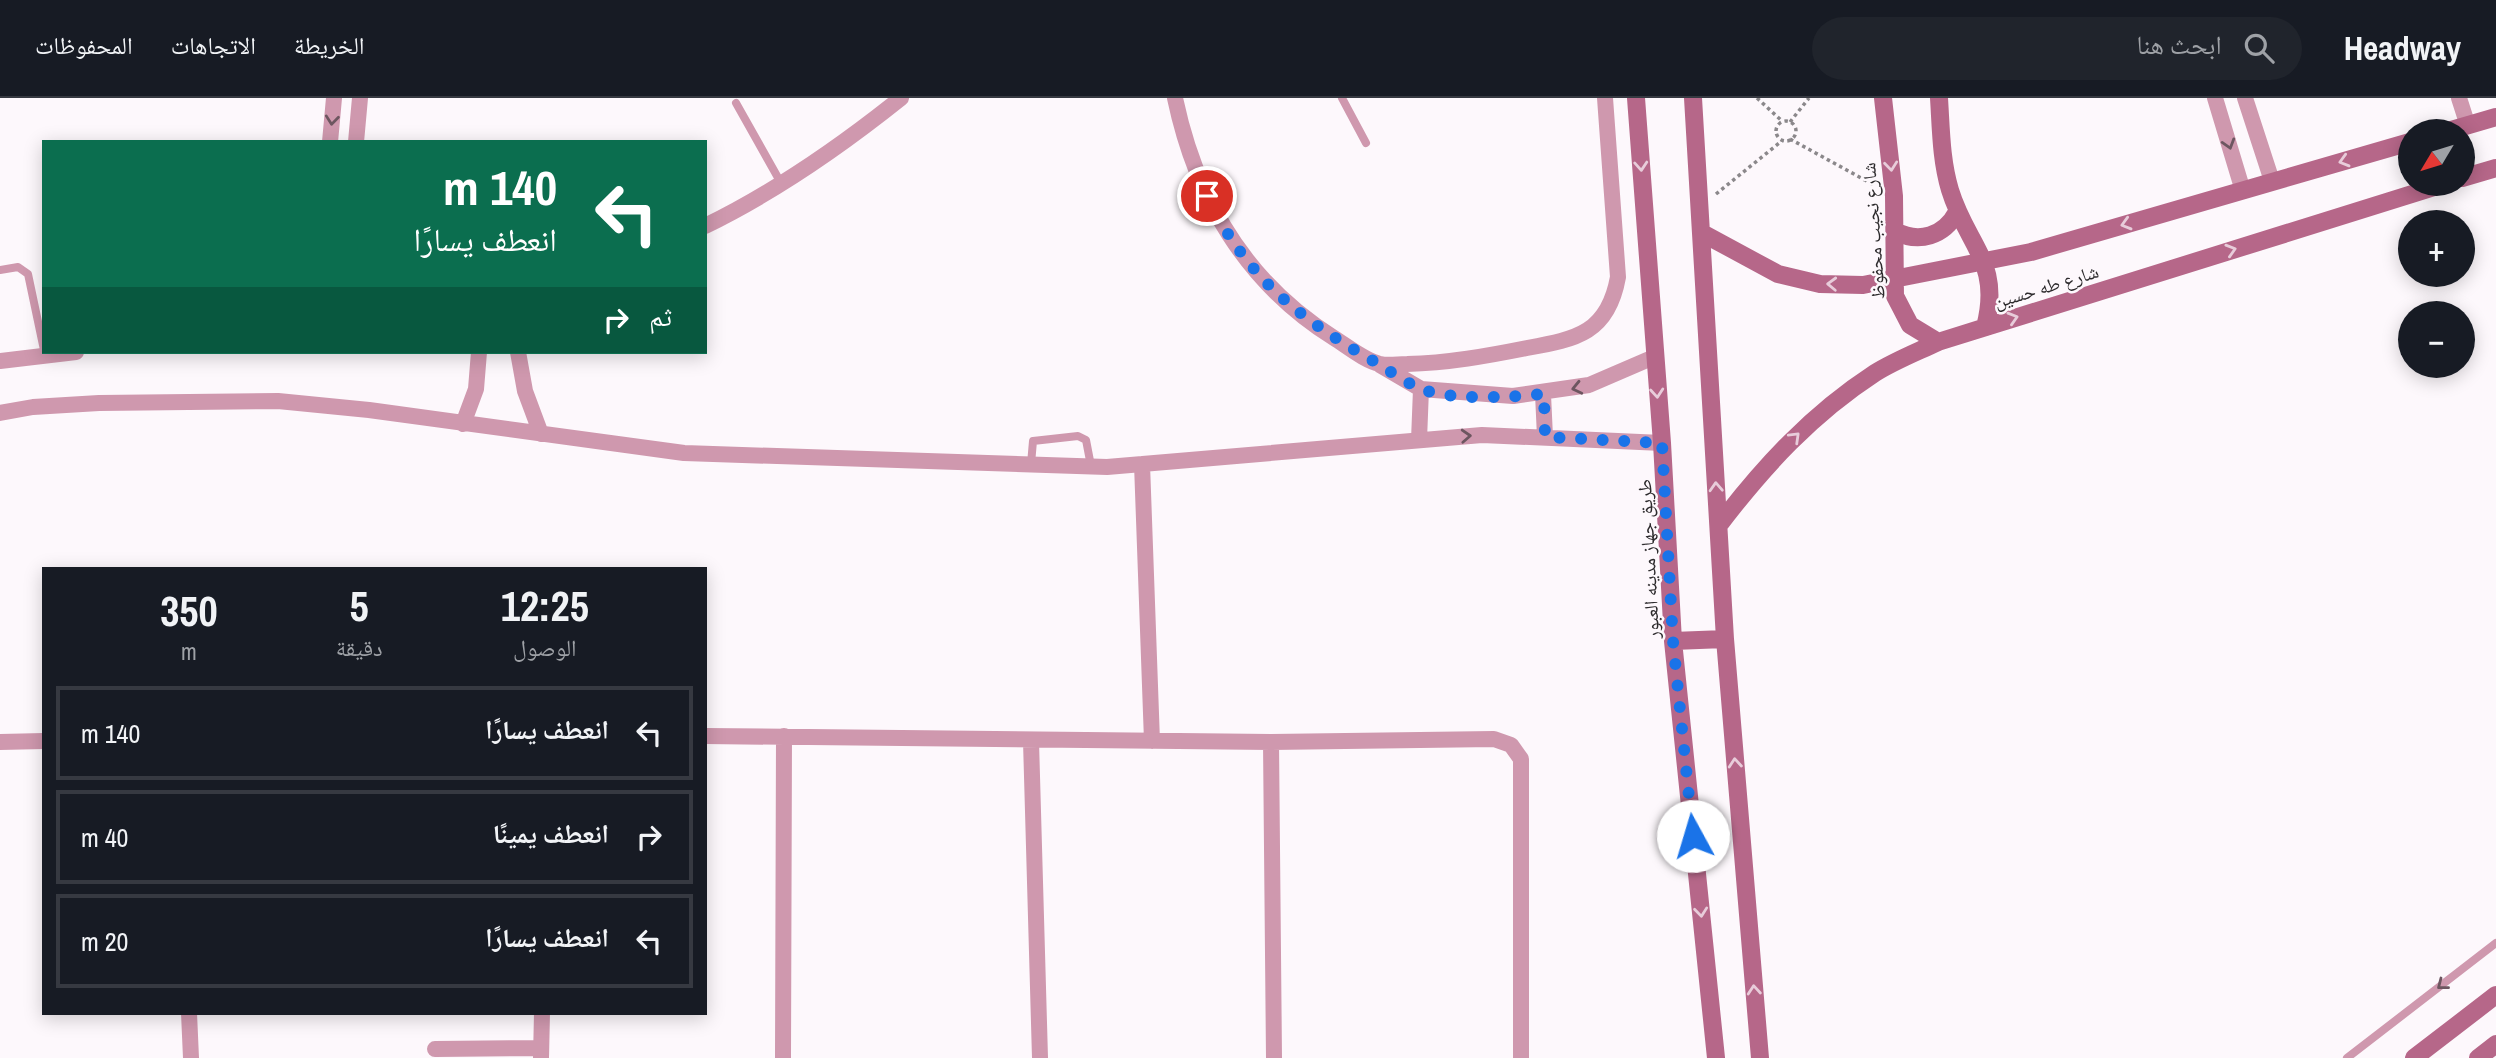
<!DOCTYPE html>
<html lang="ar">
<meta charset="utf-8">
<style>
:root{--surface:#171b24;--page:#20242c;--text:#f1f3f6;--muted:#9ea1a6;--line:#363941}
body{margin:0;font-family:"Archivo Narrow","Noto Naskh Arabic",sans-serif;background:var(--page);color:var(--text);direction:rtl;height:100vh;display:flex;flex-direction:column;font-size:26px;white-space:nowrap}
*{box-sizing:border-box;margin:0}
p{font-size:23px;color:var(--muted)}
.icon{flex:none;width:38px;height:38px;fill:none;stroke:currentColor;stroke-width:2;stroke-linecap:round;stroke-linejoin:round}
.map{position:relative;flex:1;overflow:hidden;direction:ltr}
.drawer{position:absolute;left:42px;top:469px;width:665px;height:448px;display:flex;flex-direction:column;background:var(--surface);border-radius:0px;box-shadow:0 4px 18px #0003;direction:rtl}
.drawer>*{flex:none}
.banner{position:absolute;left:42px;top:42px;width:665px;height:214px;border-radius:0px;box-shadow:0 4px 18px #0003;direction:rtl;background:#0b6e4f;color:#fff;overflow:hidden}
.needle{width:46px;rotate:232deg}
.fabs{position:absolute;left:2398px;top:21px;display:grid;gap:14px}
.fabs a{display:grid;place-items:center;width:77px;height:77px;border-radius:50%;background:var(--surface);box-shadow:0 4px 18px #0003;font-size:35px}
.pin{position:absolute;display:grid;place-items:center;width:60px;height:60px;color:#fff;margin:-30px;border:4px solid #fff;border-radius:50%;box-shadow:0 2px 7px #0007}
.me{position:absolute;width:77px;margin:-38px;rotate:354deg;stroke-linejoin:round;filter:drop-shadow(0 0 5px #0008)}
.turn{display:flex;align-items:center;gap:24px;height:147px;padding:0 35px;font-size:32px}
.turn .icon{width:91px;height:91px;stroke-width:2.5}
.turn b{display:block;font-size:49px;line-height:60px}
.then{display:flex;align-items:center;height:66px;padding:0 35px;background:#0003;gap:14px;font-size:26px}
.eta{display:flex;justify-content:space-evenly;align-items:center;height:119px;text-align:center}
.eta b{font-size:42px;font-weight:700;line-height:49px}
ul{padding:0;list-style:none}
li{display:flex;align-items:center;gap:21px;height:94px;margin:0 14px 10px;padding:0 21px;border:4px solid var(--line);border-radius:0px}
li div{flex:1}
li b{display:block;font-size:26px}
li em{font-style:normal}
header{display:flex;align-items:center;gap:42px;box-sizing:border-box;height:98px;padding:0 35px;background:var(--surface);border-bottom:2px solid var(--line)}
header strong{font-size:33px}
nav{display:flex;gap:38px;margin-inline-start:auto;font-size:24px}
.search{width:490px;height:63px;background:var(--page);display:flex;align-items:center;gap:18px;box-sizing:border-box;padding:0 24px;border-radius:38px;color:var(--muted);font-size:26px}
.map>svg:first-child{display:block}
</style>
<header>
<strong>Headway</strong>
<div class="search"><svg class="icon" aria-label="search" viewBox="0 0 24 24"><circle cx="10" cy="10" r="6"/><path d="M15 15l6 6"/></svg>ابحث هنا</div>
<nav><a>الخريطة</a><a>الاتجاهات</a><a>المحفوظات</a></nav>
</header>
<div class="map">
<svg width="2496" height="960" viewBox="0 0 2496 960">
<rect width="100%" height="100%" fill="#fdf8fc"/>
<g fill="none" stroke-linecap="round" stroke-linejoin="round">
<!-- path -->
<path stroke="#8b888b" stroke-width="3.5" stroke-dasharray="3.5 3.5" stroke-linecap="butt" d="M 1757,0 L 1782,23
M1776 33a10 10 0 1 1 20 0a10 10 0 1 1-20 0Z
M 1790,24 L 1809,0
M 1790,41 L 1874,87
M 1716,96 L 1783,42"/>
<!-- lane -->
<path stroke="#cf98ae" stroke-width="8" d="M 1342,0 L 1366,45
M 736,5 L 781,85
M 0,172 L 18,169 L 28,176 L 44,252
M 1031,366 L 1033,343 L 1078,338 L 1086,342 L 1091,368
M 2347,960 L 2496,845"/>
<!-- street -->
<path stroke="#cf98ae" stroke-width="16" d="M 1175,0 C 1196,100 1246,185 1334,240 C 1347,248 1365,263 1380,266 C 1388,268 1398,266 1407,266 C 1448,265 1487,258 1527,250 C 1577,241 1608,235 1618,179 L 1605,0
M 2215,0 L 2243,93
M 2245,0 L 2272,83
M 2459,0 L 2468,28
M 330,44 L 334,0
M 356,44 L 360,0
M 705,128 C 775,94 841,48 901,0
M 518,254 L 525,293 L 541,336
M 0,263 L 76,254
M 1380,267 L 1421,291 L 1513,298 L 1589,287 L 1654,259
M 1543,296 L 1545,339
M 0,315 L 33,309 L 99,305 L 278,303 L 369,312 L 684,355 L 1107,369 L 1482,337 L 1662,345
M 463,326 L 476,291 L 479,254
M 1419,342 L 1421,291
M 1142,366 L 1152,643
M 705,638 L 1271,644 L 1494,641 L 1511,647 L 1521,661 L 1521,960
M 1031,643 L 1040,960
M 0,644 L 44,643
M 1271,644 L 1274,960
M 189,915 L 191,960
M 435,951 L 541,950
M 541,960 L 542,915
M 783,960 L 784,638"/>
<!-- secondary -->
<path stroke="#b66789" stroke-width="18" d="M 1636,0 L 1662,345 L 1673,543 L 1716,960
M 1693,0 L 1725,541 L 1760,960
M 1883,0 L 1894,98 L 1895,198 L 1910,227 L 1938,244
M 1939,0 C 1941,31 1941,62 1950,92 C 1967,148 2002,164 1985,229
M 2448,33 L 2496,19
M 2462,80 L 2496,70
M 1895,133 C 1919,146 1944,138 1957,114
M 1702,135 L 1778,176 L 1820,186 L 1863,187 L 2031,154 L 2410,44
M 1719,427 C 1764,368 1812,316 1875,275 C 1894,263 1917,254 1938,244 L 2444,86
M 1673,543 L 1725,541
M 2414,960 L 2496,897
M 2478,960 L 2496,946"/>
</g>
<!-- one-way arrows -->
<defs><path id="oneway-chevron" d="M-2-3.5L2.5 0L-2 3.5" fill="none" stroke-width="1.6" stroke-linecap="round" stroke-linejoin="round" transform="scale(1.75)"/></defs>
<g stroke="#6d5660">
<use href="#oneway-chevron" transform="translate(332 22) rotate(96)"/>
<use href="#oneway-chevron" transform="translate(2229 46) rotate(73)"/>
<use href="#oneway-chevron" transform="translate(1577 290) rotate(167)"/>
<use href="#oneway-chevron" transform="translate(1466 338) rotate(-3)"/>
<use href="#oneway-chevron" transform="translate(2442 887) rotate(142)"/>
</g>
<g stroke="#e8ccda">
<use href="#oneway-chevron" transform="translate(2344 63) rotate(164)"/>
<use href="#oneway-chevron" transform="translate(1641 68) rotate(86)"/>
<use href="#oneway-chevron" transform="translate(1891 68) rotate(84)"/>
<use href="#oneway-chevron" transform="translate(2126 126) rotate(164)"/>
<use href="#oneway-chevron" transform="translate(2231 152) rotate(-17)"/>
<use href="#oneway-chevron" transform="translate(1832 186) rotate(-178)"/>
<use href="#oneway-chevron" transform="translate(2013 220) rotate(-17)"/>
<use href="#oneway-chevron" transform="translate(1657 295) rotate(85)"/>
<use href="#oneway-chevron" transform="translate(1795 339) rotate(-44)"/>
<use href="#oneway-chevron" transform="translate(1716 389) rotate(-93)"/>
<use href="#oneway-chevron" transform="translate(1735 665) rotate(-95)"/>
<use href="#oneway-chevron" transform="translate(1701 814) rotate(84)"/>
<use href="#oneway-chevron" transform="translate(1754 892) rotate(-95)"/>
</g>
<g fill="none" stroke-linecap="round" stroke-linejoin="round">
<!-- route -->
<path stroke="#1a73e8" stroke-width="12" stroke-dasharray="0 21.6" d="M 1207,98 C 1245,177 1296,218 1370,261 C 1386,270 1404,284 1421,291 C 1454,303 1509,299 1544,296 L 1545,339 L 1662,345 L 1673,543 L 1693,738"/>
</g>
<g text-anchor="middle" stroke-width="5" stroke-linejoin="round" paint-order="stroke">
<!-- street labels -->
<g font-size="19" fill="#2c2a2c" stroke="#fdf8fc">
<text transform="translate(1873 133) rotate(-94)" y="7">شارع نجيب محفوظ</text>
<text transform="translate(2046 188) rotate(-17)" y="7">شارع طه حسين</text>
<text transform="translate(1648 461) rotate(-93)" y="7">طريق جهاز مدينه العبور</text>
</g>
</g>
</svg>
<div class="fabs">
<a><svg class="needle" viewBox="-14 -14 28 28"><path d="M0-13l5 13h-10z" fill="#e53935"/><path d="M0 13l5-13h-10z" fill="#9ea1a6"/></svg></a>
<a>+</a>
<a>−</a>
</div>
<div class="pin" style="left:1207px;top:98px;background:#d93025"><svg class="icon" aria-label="arrive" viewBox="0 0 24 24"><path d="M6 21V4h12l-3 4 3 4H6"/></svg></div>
<svg class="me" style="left:1693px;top:738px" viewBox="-20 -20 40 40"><circle r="19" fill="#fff"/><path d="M0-13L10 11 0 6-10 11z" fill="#1a73e8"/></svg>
<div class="banner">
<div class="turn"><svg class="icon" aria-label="left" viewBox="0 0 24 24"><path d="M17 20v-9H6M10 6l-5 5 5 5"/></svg><div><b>140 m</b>انعطف يسارًا</div></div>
<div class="then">ثم<svg class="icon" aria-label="right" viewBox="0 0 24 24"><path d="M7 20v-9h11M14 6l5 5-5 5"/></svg></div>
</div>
<section class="drawer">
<div class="eta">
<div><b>12:25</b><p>الوصول</p></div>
<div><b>5</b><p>دقيقة</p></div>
<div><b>350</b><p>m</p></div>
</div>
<ul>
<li><svg class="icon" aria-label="left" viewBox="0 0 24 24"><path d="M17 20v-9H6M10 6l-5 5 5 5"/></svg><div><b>انعطف يسارًا</b></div><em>140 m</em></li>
<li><svg class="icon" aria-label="right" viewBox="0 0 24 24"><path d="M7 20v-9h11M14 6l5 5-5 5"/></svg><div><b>انعطف يمينًا</b></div><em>40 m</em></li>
<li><svg class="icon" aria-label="left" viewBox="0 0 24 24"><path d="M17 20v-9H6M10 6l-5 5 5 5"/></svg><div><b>انعطف يسارًا</b></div><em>20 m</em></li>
</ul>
</section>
</div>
